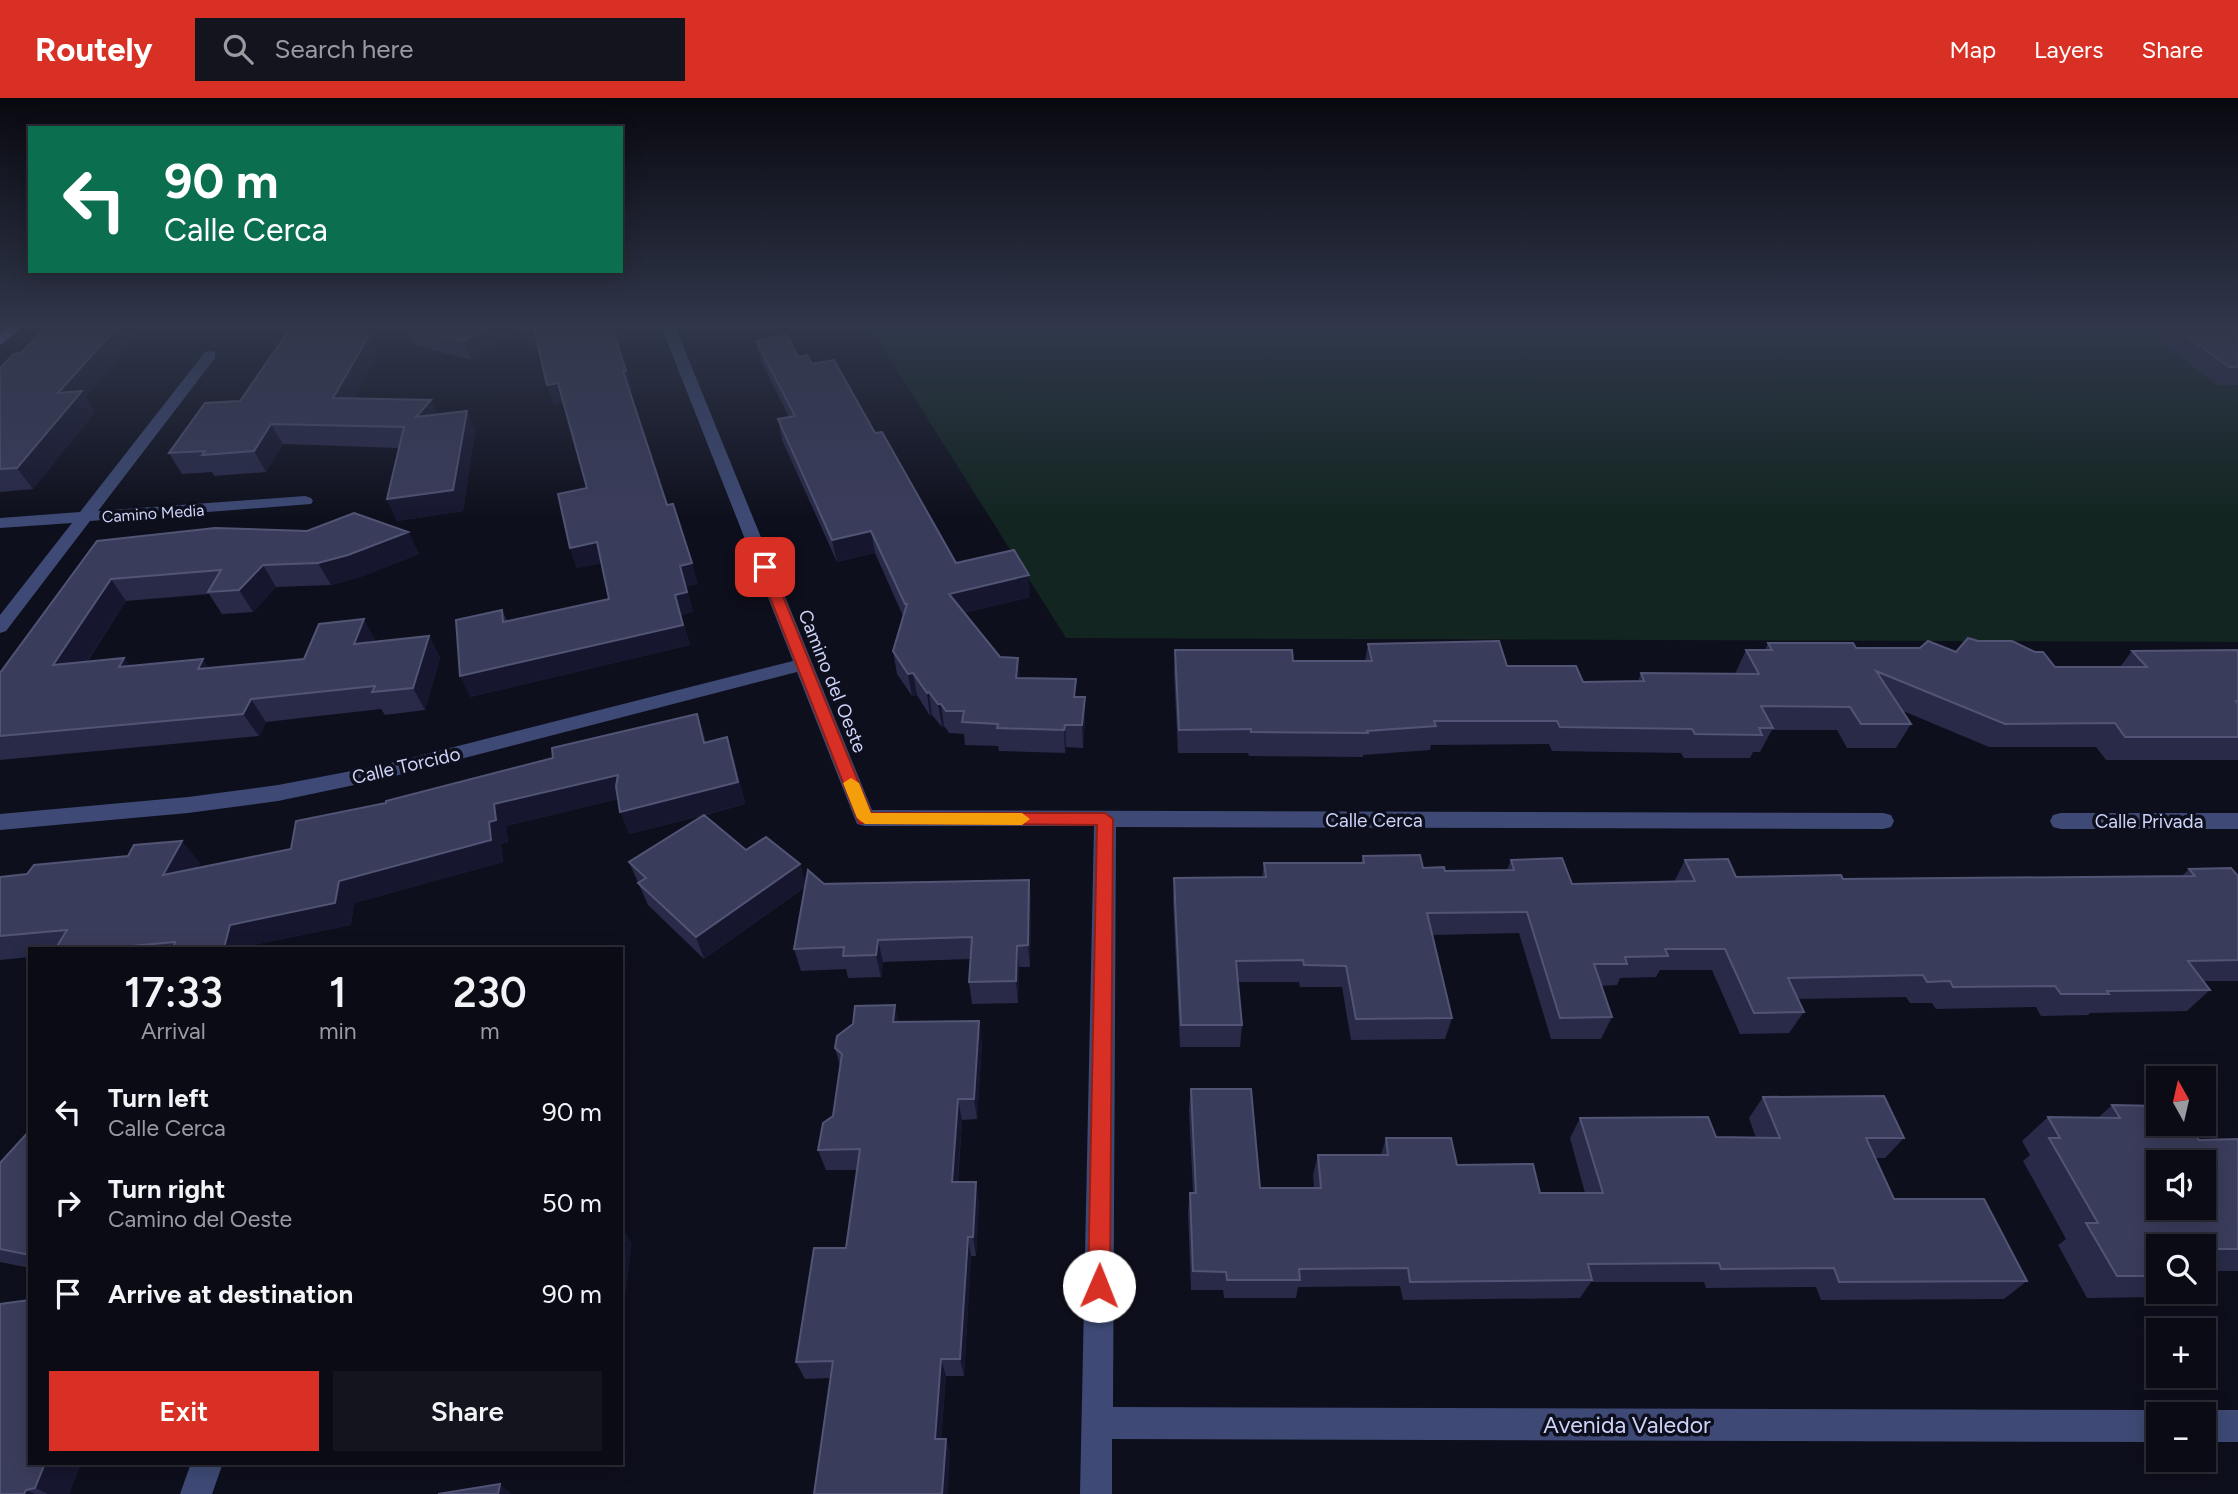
<!DOCTYPE html>
<meta charset="utf-8">
<style>
:root{--surface:#0a0b15;--page:#13141e;--text:#f1f3f6;--muted:#999ba0;--line:#2a2b34;--accent:#d93025}
body{margin:0;font-family:Figtree,sans-serif;background:var(--page);color:var(--text);height:100vh;display:flex;flex-direction:column;font-size:26px;white-space:nowrap}
*{box-sizing:border-box;margin:0}
p{font-size:23px;color:var(--muted)}
.icon{flex:none;width:38px;height:38px;fill:none;stroke:currentColor;stroke-width:2;stroke-linecap:round;stroke-linejoin:round}
.map{position:relative;flex:1;overflow:hidden}
.details{position:absolute;left:28px;top:849px;width:595px;height:518px;display:flex;flex-direction:column;background:var(--surface);border-radius:0px;box-shadow:0 4px 18px #0003,0 0 0 2px var(--line)}
.details>*{flex:none}
.top-card{position:absolute;left:28px;top:28px;width:595px;height:147px;border-radius:0px;box-shadow:0 4px 18px #0003,0 0 0 2px var(--line);background:#0b6e4f;color:#fff;overflow:hidden}
.needle{width:46px;rotate:352deg}
.controls{position:absolute;left:2146px;top:968px;display:grid;gap:14px}
.controls a{display:grid;place-items:center;width:70px;height:70px;border-radius:0px;background:var(--surface);box-shadow:0 4px 18px #0003,0 0 0 2px var(--line);font-size:35px}
.pin{position:absolute;display:grid;place-items:center;width:60px;height:60px;color:#fff;margin:-30px;border-radius:14px;box-shadow:0 4px 10px #0006}
.me{position:absolute;width:77px;margin:-38px;rotate:1deg;stroke-linejoin:round;filter:drop-shadow(0 0 5px #0008)}
.turn{display:flex;align-items:center;gap:24px;height:147px;padding:0 21px;font-size:32px}
.turn .icon{width:91px;height:91px;stroke-width:2.5}
.turn b{display:block;font-size:49px;line-height:60px}
.eta{display:flex;justify-content:space-evenly;align-items:center;height:119px;text-align:center}
.eta b{font-size:42px;font-weight:600;line-height:49px}
.button{display:flex;gap:14px;margin-top:auto;padding:14px 21px}
.button a{flex:1;height:80px;border-radius:0px;background:var(--accent);color:#fff;font-size:28px;font-weight:600;line-height:80px;text-align:center}
.button a+a{background:var(--page);color:var(--text)}
ul{padding:0;list-style:none}
li{display:flex;align-items:center;gap:21px;height:91px;padding:0 21px}
li div{flex:1}
li b{display:block;font-size:26px}
li em{font-style:normal}
header{display:flex;align-items:center;gap:42px;box-sizing:border-box;height:98px;padding:0 35px;background:var(--accent);color:#fff}
header strong{font-size:33px}
nav{display:flex;gap:38px;margin-inline-start:auto;font-size:24px}
.search{width:490px;height:63px;background:var(--page);display:flex;align-items:center;gap:18px;box-sizing:border-box;padding:0 24px;border-radius:0px;color:var(--muted);font-size:26px}
.map>svg:first-child{display:block}
</style>
<header>
<strong>Routely</strong>
<div class="search"><svg class="icon" aria-label="search" viewBox="0 0 24 24"><circle cx="10" cy="10" r="6"/><path d="M15 15l6 6"/></svg>Search here</div>
<nav><a>Map</a><a>Layers</a><a>Share</a></nav>
</header>
<div class="map">
<svg width="2238" height="1396" viewBox="0 0 2238 1396">
<rect width="100%" height="100%" fill="#0e0f1c"/>
<!-- green -->
<path fill="#122520" d="M 869,228 L 2238,228 L 2238,544 L 1066,540 Z"/>
<g fill="none" stroke-linecap="round" stroke-linejoin="round">
<!-- minor -->
<path fill="#3e4a75" fill-rule="evenodd" d="M 661,228 L 675,228 L 872,712 L 1883,715 L 1891,717 L 1894,723 L 1891,729 L 1883,731 L 1116,729 L 1113,1309 L 2158,1312 L 2167,1316 L 2158,1316 L 2158,1344 L 1112,1341 L 1112,1396 L 1080,1396 L 1094,728 L 865,728 L 857,726 L 797,574 L 383,681 L 278,703 L 188,715 L 0,732 L 0,716 L 188,699 L 278,687 L 383,667 L 793,563 Z
M 210,253 L 215,254 L 215,260 L 98,413 L 305,398 L 311,400 L 313,403 L 311,406 L 90,423 L 6,533 L 0,535 L 0,517 L 72,425 L 0,430 L 0,420 L 80,414 L 205,254 Z
M 2061,715 L 2238,715 L 2238,731 L 2061,731 L 2053,729 L 2050,723 L 2053,717 Z
M 2203,1312 L 2238,1312 L 2238,1344 L 2203,1344 L 2203,1316 L 2194,1316 Z
M 191,1365 L 223,1365 L 212,1396 L 180,1396 Z"/>
<!-- major -->
<path fill="#9763ec" fill-rule="evenodd" d="M 10,228 L 24,228 L 0,247 L 0,236 Z"/>
</g>
<!-- wall -->
<path fill="#282a48" d="M 406,228 L 623,228 L 628,245 L 618,247 L 632,291 L 629,292 L 667,407 L 698,486 L 686,488 L 693,514 L 681,517 L 690,547 L 470,599 L 502,512 L 507,523 L 609,501 L 601,465 L 577,470 L 570,450 L 587,390 L 564,304 L 554,306 L 547,287 L 538,250 L 528,252 L 521,232 L 471,262 L 414,247 Z
M 2140,228 L 2238,228 L 2238,287 L 2217,287 Z
M 143,232 L 86,299 L 95,314 L 33,391 L 0,394 L 0,270 L 21,255 Z
M 756,243 L 798,259 L 812,266 L 875,335 L 956,465 L 1030,499 L 964,515 L 1000,559 L 1020,580 L 1076,599 L 1085,622 L 1083,650 L 1066,649 L 1065,655 L 999,653 L 998,648 L 965,647 L 964,636 L 949,635 L 944,628 L 942,629 L 932,617 L 930,618 L 917,597 L 912,598 L 897,576 L 893,553 L 903,518 L 875,455 L 837,464 L 782,342 L 778,321 L 789,319 L 761,263 Z
M 378,257 L 354,300 L 431,302 L 437,316 L 467,313 L 475,333 L 463,413 L 397,423 L 387,401 L 399,350 L 283,346 L 266,374 L 214,378 L 212,374 L 182,376 L 169,355 L 240,303 Z
M 307,433 L 408,434 L 419,456 L 360,479 L 331,487 L 276,489 L 253,514 L 222,516 L 209,496 L 126,503 L 87,564 L 124,560 L 130,568 L 209,570 L 304,561 L 376,543 L 429,538 L 440,560 L 425,612 L 385,617 L 381,611 L 266,624 L 259,638 L 0,662 L 0,575 L 97,443 Z
M 1768,545 L 1856,550 L 1956,554 L 2055,569 L 2120,569 L 2132,553 L 2238,552 L 2238,662 L 2106,662 L 2096,649 L 1989,649 L 1903,613 L 1911,626 L 1896,650 L 1847,650 L 1837,632 L 1772,632 L 1760,654 L 1753,654 L 1750,660 L 1684,660 L 1681,655 L 1552,653 L 1549,646 L 1431,647 L 1430,652 L 1363,657 L 1363,659 L 1249,658 L 1248,655 L 1178,655 L 1174,575 L 1175,552 L 1293,563 L 1365,563 L 1368,546 L 1507,568 L 1583,584 L 1638,583 L 1641,575 L 1735,576 L 1746,552 L 1765,552 Z
M 705,638 L 706,644 L 727,639 L 734,662 L 745,706 L 705,717 L 746,752 L 800,766 L 805,785 L 1029,782 L 1031,804 L 1030,869 L 1019,869 L 1018,905 L 972,906 L 969,884 L 970,861 L 883,864 L 881,879 L 848,880 L 846,871 L 801,873 L 794,851 L 805,789 L 704,861 L 648,807 L 629,764 L 704,717 L 629,736 L 618,701 L 506,728 L 508,744 L 501,746 L 503,764 L 354,805 L 351,827 L 248,848 L 248,850 L 30,850 L 30,859 L 0,862 L 0,779 L 200,765 L 197,770 L 291,751 L 386,705 Z
M 1363,758 L 1445,773 L 1507,772 L 1511,762 L 1572,786 L 1674,784 L 1685,762 L 1736,779 L 1843,781 L 2182,778 L 2189,771 L 2238,778 L 2238,883 L 2203,883 L 2210,892 L 2187,913 L 2090,915 L 2088,917 L 2041,918 L 2036,909 L 1936,911 L 1932,905 L 1910,905 L 1906,899 L 1798,901 L 1804,914 L 1789,935 L 1740,936 L 1712,872 L 1660,872 L 1656,879 L 1620,880 L 1617,887 L 1601,888 L 1612,919 L 1601,941 L 1551,941 L 1519,835 L 1432,837 L 1452,920 L 1445,941 L 1351,942 L 1342,889 L 1300,889 L 1299,884 L 1238,884 L 1242,927 L 1240,949 L 1180,949 L 1173,802 L 1174,780 L 1262,779 L 1264,765 L 1361,765 Z
M 899,924 L 982,944 L 977,1021 L 962,1022 L 958,1084 L 979,1103 L 976,1158 L 971,1158 L 964,1278 L 946,1278 L 941,1341 L 946,1341 L 950,1356 L 830,1280 L 805,1281 L 796,1264 L 846,1150 L 857,1072 L 826,1072 L 818,1052 L 833,1018 L 840,968 L 835,950 Z
M 1191,991 L 1260,1090 L 1314,1090 L 1313,1077 L 1318,1057 L 1381,1057 L 1386,1040 L 1540,1095 L 1585,1095 L 1570,1040 L 1580,1020 L 1716,1039 L 1756,1040 L 1749,1020 L 1763,999 L 1904,1040 L 1885,1060 L 1875,1060 L 1894,1101 L 2027,1183 L 2004,1201 L 1821,1202 L 1816,1189 L 1706,1190 L 1704,1184 L 1591,1184 L 1580,1200 L 1403,1202 L 1400,1188 L 1298,1189 L 1296,1200 L 1224,1200 L 1223,1192 L 1191,1192 L 1188,1114 L 1190,1095 L 1193,1095 L 1189,1011 Z
M 2112,1007 L 2199,1042 L 2238,1041 L 2238,1173 L 2203,1173 L 2203,1148 L 2158,1148 L 2158,1194 L 2167,1194 L 2159,1199 L 2087,1200 L 2058,1147 L 2066,1141 L 2023,1063 L 2030,1057 L 2022,1043 L 2048,1019 L 2098,1020 Z
M 30,1032 L 30,1170 L 0,1164 L 0,1065 Z
M 81,1365 L 69,1396 L 0,1396 Z"/>
<!-- shaded-wall -->
<path fill="#16172f" d="M 118,228 L 140,228 L 143,232 L 86,299 L 95,314 L 33,391 L 17,370 L 58,295 Z
M 491,228 L 522,228 L 523,231 L 471,262 L 463,243 Z
M 618,228 L 623,228 L 628,245 L 617,247 L 612,229 Z
M 534,231 L 540,249 L 528,252 L 521,233 Z
M 369,237 L 378,257 L 343,321 L 333,300 Z
M 623,273 L 626,273 L 632,291 L 629,292 Z
M 558,285 L 565,304 L 554,306 L 547,287 Z
M 431,302 L 439,322 L 416,319 Z
M 467,313 L 475,333 L 463,413 L 397,423 L 387,401 Z
M 271,326 L 283,346 L 266,374 L 254,353 Z
M 871,433 L 875,455 L 837,464 L 832,442 Z
M 408,434 L 419,456 L 360,479 L 331,487 L 318,465 Z
M 597,444 L 604,464 L 577,470 L 570,450 Z
M 692,465 L 698,486 L 686,488 L 693,514 L 681,517 L 690,547 L 470,599 L 460,578 L 675,497 L 680,468 Z
M 263,467 L 276,489 L 253,514 L 239,492 Z
M 1029,477 L 1030,499 L 952,518 L 949,496 Z
M 111,481 L 126,503 L 70,589 L 53,567 Z
M 364,521 L 376,543 L 367,568 L 354,546 Z
M 429,538 L 440,560 L 425,612 L 413,590 Z
M 124,560 L 141,582 L 119,569 Z
M 1018,560 L 1020,582 L 1016,580 Z
M 203,561 L 218,583 L 198,571 Z
M 913,575 L 917,597 L 912,598 L 908,576 Z
M 929,594 L 932,617 L 930,618 L 927,595 Z
M 1085,599 L 1085,622 L 1083,650 L 1082,627 Z
M 251,601 L 266,624 L 259,638 L 243,616 Z
M 938,606 L 941,606 L 944,628 L 942,629 Z
M 697,616 L 705,638 L 711,667 L 704,645 Z
M 1065,627 L 1066,649 L 1065,655 L 1064,632 Z
M 727,639 L 734,662 L 745,706 L 629,736 L 620,714 Z
M 618,677 L 627,699 L 506,728 L 508,744 L 501,746 L 503,764 L 354,805 L 351,827 L 248,848 L 248,850 L 224,850 L 230,827 L 489,724 L 494,706 Z
M 182,743 L 200,765 L 182,800 L 163,777 Z
M 800,766 L 806,788 L 704,861 L 696,839 Z
M 1029,782 L 1031,804 L 1030,869 L 1028,847 Z
M 878,842 L 883,864 L 881,879 L 876,857 Z
M 1017,848 L 1019,869 L 1018,905 L 1016,883 Z
M 895,907 L 900,929 L 893,924 Z
M 979,923 L 982,944 L 977,1021 L 974,1001 Z
M 621,945 L 626,955 L 621,960 Z
M 958,1001 L 962,1022 L 956,1104 L 952,1084 Z
M 976,1084 L 979,1103 L 976,1158 L 973,1139 Z
M 621,1128 L 632,1145 L 621,1231 Z
M 968,1139 L 971,1158 L 964,1278 L 960,1261 Z
M 941,1261 L 946,1278 L 940,1356 L 935,1341 Z
M 946,1341 L 950,1356 L 948,1396 L 942,1396 Z
M 45,1365 L 81,1365 L 69,1396 L 48,1396 L 35,1390 Z
M 500,1386 L 512,1396 L 498,1396 Z
M 26,1392 L 35,1396 L 24,1396 Z"/>
<!-- building -->
<path fill="#3a3c5b" stroke="#515474" stroke-width="2" fill-rule="evenodd" d="M 48,228 L 118,228 L 58,295 L 82,293 L 17,370 L 0,371 L 0,270 L 14,256 L 21,255 Z
M 292,228 L 362,228 L 369,237 L 333,300 L 431,302 L 416,319 L 467,313 L 453,392 L 387,401 L 404,329 L 271,326 L 254,353 L 202,357 L 205,353 L 169,355 L 205,305 L 240,303 Z
M 406,228 L 491,228 L 463,243 Z
M 520,228 L 618,228 L 612,229 L 626,273 L 623,273 L 667,407 L 673,406 L 692,465 L 680,468 L 687,494 L 675,497 L 683,527 L 460,578 L 456,522 L 502,512 L 503,524 L 609,501 L 597,444 L 570,450 L 558,396 L 587,390 L 558,285 L 547,287 L 534,231 L 521,233 Z
M 2173,228 L 2238,228 L 2238,269 L 2229,269 Z
M 787,237 L 798,259 L 807,257 L 812,266 L 834,262 L 875,335 L 882,334 L 956,465 L 1014,452 L 1029,477 L 949,496 L 1000,559 L 1018,560 L 1016,580 L 1076,581 L 1074,599 L 1085,599 L 1082,627 L 1065,627 L 1064,632 L 997,630 L 998,626 L 962,624 L 964,613 L 946,613 L 941,606 L 938,606 L 929,594 L 927,595 L 913,575 L 908,576 L 893,553 L 907,506 L 905,506 L 871,433 L 832,442 L 778,321 L 795,318 L 756,243 Z
M 354,415 L 408,434 L 348,457 L 318,465 L 263,467 L 239,492 L 208,494 L 221,472 L 111,481 L 53,567 L 124,560 L 119,569 L 203,561 L 198,571 L 304,561 L 319,526 L 364,521 L 354,546 L 429,538 L 413,590 L 372,594 L 375,588 L 251,601 L 243,616 L 0,638 L 0,575 L 97,443 L 215,430 L 307,433 Z
M 1968,540 L 1978,543 L 2012,543 L 2035,554 L 2043,554 L 2055,569 L 2147,569 L 2132,553 L 2238,552 L 2238,603 L 2236,603 L 2238,606 L 2238,639 L 2125,639 L 2115,625 L 2005,626 L 1876,573 L 1911,626 L 1861,626 L 1850,609 L 1761,608 L 1773,630 L 1759,630 L 1762,637 L 1695,636 L 1692,631 L 1560,629 L 1557,623 L 1434,623 L 1436,628 L 1367,633 L 1368,635 L 1251,634 L 1251,631 L 1179,632 L 1175,552 L 1292,552 L 1293,563 L 1372,563 L 1368,546 L 1499,543 L 1507,568 L 1576,568 L 1583,584 L 1644,583 L 1641,575 L 1759,576 L 1746,552 L 1772,552 L 1768,545 L 1853,545 L 1856,550 L 1920,550 L 1928,543 L 1956,554 Z
M 697,616 L 704,645 L 727,639 L 738,684 L 620,714 L 616,688 L 618,677 L 494,706 L 496,722 L 489,724 L 491,742 L 339,783 L 335,805 L 230,827 L 224,850 L 173,850 L 175,844 L 110,850 L 56,850 L 67,832 L 0,838 L 0,779 L 27,776 L 34,767 L 128,758 L 134,747 L 182,743 L 163,777 L 291,751 L 296,723 L 386,705 L 386,703 L 553,660 L 552,650 Z
M 704,717 L 746,752 L 766,739 L 800,766 L 696,839 L 638,785 L 646,780 L 629,764 Z
M 1420,757 L 1423,770 L 1444,769 L 1445,773 L 1514,772 L 1511,762 L 1562,760 L 1572,786 L 1695,783 L 1685,762 L 1728,761 L 1736,779 L 1841,777 L 1843,781 L 2195,778 L 2189,771 L 2231,770 L 2238,778 L 2238,862 L 2188,863 L 2210,892 L 2107,893 L 2109,896 L 2061,896 L 2055,888 L 1953,889 L 1950,883 L 1927,884 L 1923,877 L 1788,880 L 1804,914 L 1754,915 L 1725,851 L 1665,851 L 1668,858 L 1625,859 L 1627,866 L 1594,866 L 1612,919 L 1560,920 L 1527,814 L 1427,815 L 1452,920 L 1356,921 L 1346,868 L 1304,867 L 1303,862 L 1236,863 L 1242,927 L 1181,927 L 1174,780 L 1266,779 L 1264,765 L 1364,765 L 1363,758 Z
M 808,772 L 824,786 L 1029,782 L 1028,847 L 1017,848 L 1016,883 L 969,884 L 972,839 L 878,842 L 876,857 L 843,858 L 844,849 L 794,851 Z
M 895,907 L 893,924 L 979,923 L 974,1001 L 958,1001 L 952,1084 L 976,1084 L 973,1139 L 968,1139 L 960,1261 L 941,1261 L 935,1341 L 946,1341 L 942,1396 L 814,1396 L 833,1263 L 796,1264 L 814,1150 L 846,1150 L 860,1051 L 818,1052 L 823,1025 L 833,1018 L 842,956 L 835,950 L 837,938 L 853,926 L 855,908 Z
M 1191,991 L 1251,991 L 1260,1090 L 1321,1090 L 1318,1057 L 1388,1057 L 1386,1040 L 1451,1040 L 1457,1067 L 1533,1066 L 1540,1095 L 1603,1095 L 1580,1020 L 1708,1019 L 1716,1039 L 1780,1040 L 1763,999 L 1884,998 L 1904,1040 L 1866,1040 L 1894,1101 L 1984,1101 L 2027,1183 L 1839,1184 L 1834,1170 L 1721,1171 L 1719,1165 L 1588,1166 L 1592,1182 L 1410,1184 L 1408,1170 L 1299,1171 L 1300,1182 L 1227,1182 L 1226,1174 L 1193,1173 L 1190,1095 L 1196,1095 Z
M 2112,1007 L 2158,1008 L 2158,1026 L 2189,1026 L 2199,1042 L 2238,1041 L 2238,1151 L 2203,1151 L 2203,1148 L 2158,1148 L 2158,1178 L 2117,1178 L 2086,1125 L 2098,1125 L 2049,1040 L 2060,1040 L 2048,1019 L 2120,1020 ZM 2158,1064 L 2203,1064 L 2203,1110 L 2158,1110 Z
M 30,1032 L 30,1157 L 0,1151 L 0,1065 Z
M 30,1202 L 30,1365 L 45,1365 L 35,1390 L 26,1392 L 24,1396 L 0,1396 L 0,1206 Z
M 500,1386 L 498,1396 L 438,1396 Z"/>
<!-- sky -->
<linearGradient id="sky" x2="0" y2="1"><stop stop-color="#08080f"/><stop offset="0.54" stop-color="#30374b"/><stop offset="1" stop-color="#30374b" stop-opacity="0"/></linearGradient>
<rect width="2238" height="423" fill="url(#sky)"/>
<!-- route -->
<path fill="#d93025" stroke="#8d1f18" stroke-width="2" d="M 765,465 L 771,469 L 871,715 L 1105,715 L 1113,721 L 1110,1188 L 1106,1195 L 1099,1198 L 1091,1195 L 1088,1188 L 1097,727 L 859,725 L 758,469 Z"/>
<!-- slow -->
<path fill="#f59e0b" d="M 851,680 L 859,685 L 871,715 L 1022,715 L 1030,721 L 1022,727 L 865,726 L 857,720 L 843,685 Z"/>
<g text-anchor="middle" stroke-width="7" stroke-linejoin="round" paint-order="stroke">
<!-- far-street labels -->
<g font-size="16" fill="#ced4f9" stroke="#0e0f1c">
<text transform="translate(153 415) rotate(-4)" y="6">Camino Media</text>
</g>
<!-- street labels -->
<g font-size="19" fill="#ced4f9" stroke="#0e0f1c">
<text transform="translate(833 583) rotate(68)" y="7">Camino del Oeste</text>
<text transform="translate(406 667) rotate(-13)" y="7">Calle Torcido</text>
<text x="1374" y="729">Calle Cerca</text>
<text x="2149" y="730">Calle Privada</text>
</g>
<!-- near-street labels -->
<g font-size="23" fill="#ced4f9" stroke="#0e0f1c">
<text x="1627" y="1335">Avenida Valedor</text>
</g>
</g>
</svg>
<div class="controls">
<a><svg class="needle" viewBox="-14 -14 28 28"><path d="M0-13l5 13h-10z" fill="#e53935"/><path d="M0 13l5-13h-10z" fill="#999ba0"/></svg></a>
<a><svg class="icon" aria-label="sound" viewBox="0 0 24 24"><path d="M4 9h4l5-4v14l-5-4H4zM17 9q2 3 0 6"/></svg></a>
<a><svg class="icon" aria-label="search" viewBox="0 0 24 24"><circle cx="10" cy="10" r="6"/><path d="M15 15l6 6"/></svg></a>
<a>+</a>
<a>−</a>
</div>
<div class="pin" style="left:765px;top:469px;background:#d93025"><svg class="icon" aria-label="arrive" viewBox="0 0 24 24"><path d="M6 21V4h12l-3 4 3 4H6"/></svg></div>
<svg class="me" style="left:1099px;top:1188px" viewBox="-20 -20 40 40"><circle r="19" fill="#fff"/><path d="M0-13L10 11 0 6-10 11z" fill="#d93025"/></svg>
<div class="top-card">
<div class="turn"><svg class="icon" aria-label="left" viewBox="0 0 24 24"><path d="M17 20v-9H6M10 6l-5 5 5 5"/></svg><div><b>90 m</b>Calle Cerca</div></div>
</div>
<section class="details">
<div class="eta">
<div><b>17:33</b><p>Arrival</p></div>
<div><b>1</b><p>min</p></div>
<div><b>230</b><p>m</p></div>
</div>
<ul>
<li><svg class="icon" aria-label="left" viewBox="0 0 24 24"><path d="M17 20v-9H6M10 6l-5 5 5 5"/></svg><div><b>Turn left</b><p>Calle Cerca</p></div><em>90 m</em></li>
<li><svg class="icon" aria-label="right" viewBox="0 0 24 24"><path d="M7 20v-9h11M14 6l5 5-5 5"/></svg><div><b>Turn right</b><p>Camino del Oeste</p></div><em>50 m</em></li>
<li><svg class="icon" aria-label="arrive" viewBox="0 0 24 24"><path d="M6 21V4h12l-3 4 3 4H6"/></svg><div><b>Arrive at destination</b></div><em>90 m</em></li>
</ul>
<div class="button"><a>Exit</a><a>Share</a></div>
</section>
</div>
